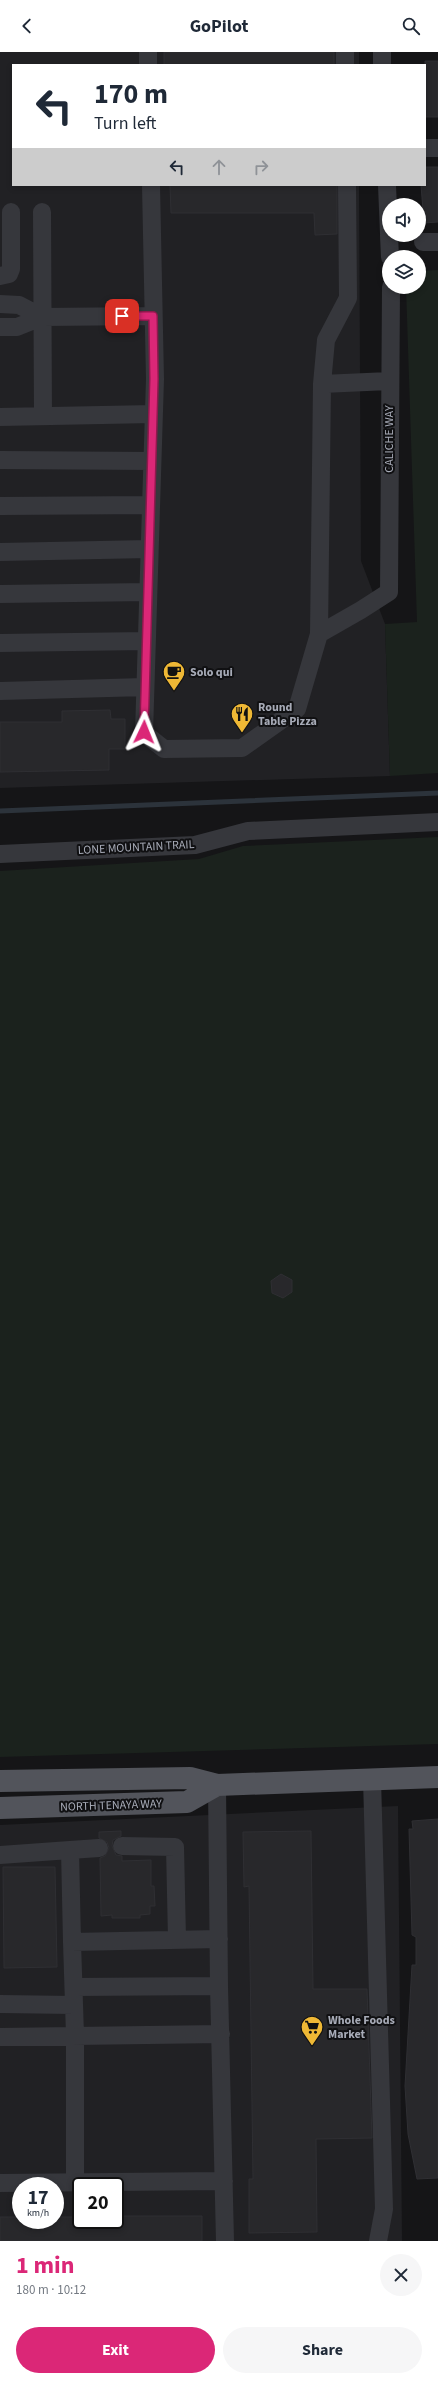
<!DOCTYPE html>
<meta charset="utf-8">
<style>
:root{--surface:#fff;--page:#f6f6f7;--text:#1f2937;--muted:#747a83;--accent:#db2777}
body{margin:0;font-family:"Source Sans 3",sans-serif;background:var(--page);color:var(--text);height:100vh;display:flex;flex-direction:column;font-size:15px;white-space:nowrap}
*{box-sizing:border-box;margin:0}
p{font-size:13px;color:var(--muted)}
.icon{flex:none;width:22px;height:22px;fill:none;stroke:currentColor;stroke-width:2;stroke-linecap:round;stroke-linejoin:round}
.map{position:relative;height:2189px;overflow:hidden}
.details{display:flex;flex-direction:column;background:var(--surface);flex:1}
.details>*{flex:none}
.banner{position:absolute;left:12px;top:12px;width:414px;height:122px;border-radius:0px;box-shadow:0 2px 6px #0003;background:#fff;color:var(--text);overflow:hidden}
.buttons{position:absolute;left:382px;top:146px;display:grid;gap:8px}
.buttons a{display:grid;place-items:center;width:44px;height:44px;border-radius:50%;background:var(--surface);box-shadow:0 2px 6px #0003;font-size:20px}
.speed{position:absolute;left:12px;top:2125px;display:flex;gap:8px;font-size:20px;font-weight:700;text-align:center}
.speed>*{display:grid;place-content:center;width:52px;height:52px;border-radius:50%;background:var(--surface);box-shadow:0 2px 6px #0003;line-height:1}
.speed small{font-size:10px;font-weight:400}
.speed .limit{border:2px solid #111;border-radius:6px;background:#fff;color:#111}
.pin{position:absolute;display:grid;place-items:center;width:34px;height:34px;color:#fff;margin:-17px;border-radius:8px;box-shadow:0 2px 6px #0006}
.me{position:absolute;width:44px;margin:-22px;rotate:2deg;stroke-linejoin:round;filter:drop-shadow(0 0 3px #0008)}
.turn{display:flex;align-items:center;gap:14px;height:84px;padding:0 16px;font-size:18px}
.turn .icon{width:52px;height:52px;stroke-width:2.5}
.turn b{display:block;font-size:28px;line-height:34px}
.lanes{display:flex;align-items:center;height:38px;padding:0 16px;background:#0003;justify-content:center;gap:20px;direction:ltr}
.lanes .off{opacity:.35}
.round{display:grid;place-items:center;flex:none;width:42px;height:42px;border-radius:21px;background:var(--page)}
.head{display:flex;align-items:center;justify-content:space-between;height:68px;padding:0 16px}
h1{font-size:24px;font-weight:700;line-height:30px;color:var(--accent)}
.cta{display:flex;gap:8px;margin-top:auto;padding:8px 16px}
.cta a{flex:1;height:46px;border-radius:24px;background:var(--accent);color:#fff;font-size:16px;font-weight:700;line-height:46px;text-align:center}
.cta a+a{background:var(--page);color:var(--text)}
header{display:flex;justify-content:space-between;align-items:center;height:52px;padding:0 16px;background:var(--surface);font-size:18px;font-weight:700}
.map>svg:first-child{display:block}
</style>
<header><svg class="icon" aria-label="back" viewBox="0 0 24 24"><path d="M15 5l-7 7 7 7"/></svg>GoPilot<svg class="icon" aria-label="search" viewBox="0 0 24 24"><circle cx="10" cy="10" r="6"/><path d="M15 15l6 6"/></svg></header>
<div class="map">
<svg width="438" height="2189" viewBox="0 0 438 2189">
<rect width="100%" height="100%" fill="#151517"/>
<!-- built -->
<path fill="#212124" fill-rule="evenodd" d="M 0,0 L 359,0 L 359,13 L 13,13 L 13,133 L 359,133 L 361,509 L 385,572 L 390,724 L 0,736 Z
M 398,1754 L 402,2189 L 0,2189 L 0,1773 ZM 21,2134 L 55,2134 L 55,2168 L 21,2168 ZM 81,2134 L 115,2134 L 115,2168 L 81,2168 Z"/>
<!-- green -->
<path fill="#1b221d" d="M 438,218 L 438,721 L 390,724 L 385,572 L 417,570 L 406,235 L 419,235 L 419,219 Z
M 438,785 L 438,1692 L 0,1705 L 0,819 L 199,807 L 243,794 Z"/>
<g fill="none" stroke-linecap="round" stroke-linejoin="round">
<!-- stream -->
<path stroke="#2c333b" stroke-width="5" d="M 0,759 L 438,741"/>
</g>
<!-- building -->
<path fill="#28282b" stroke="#2f2f33" d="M 164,0 L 334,0 L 334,13 L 164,13 Z
M 425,9 L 438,9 L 438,65 L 425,65 Z
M 425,115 L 438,115 L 438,170 L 424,171 L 421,133 L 425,133 Z
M 170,133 L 337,133 L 337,182 L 315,183 L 314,161 L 171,161 Z
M 110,658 L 111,667 L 125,667 L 125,697 L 109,697 L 109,718 L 0,720 L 0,670 L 62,670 L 62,659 Z
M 281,1222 L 292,1228 L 292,1240 L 283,1246 L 272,1241 L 271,1229 Z
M 438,1767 L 438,2126 L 417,2127 L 408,2082 L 405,2034 L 412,1913 L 416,1913 L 416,1885 L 412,1883 L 409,1777 L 413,1777 L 412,1769 Z
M 121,1779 L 121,1784 L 113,1788 L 112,1794 L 116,1803 L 122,1804 L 122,1809 L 151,1808 L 151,1834 L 154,1834 L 155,1854 L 150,1854 L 150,1862 L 140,1863 L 140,1866 L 112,1866 L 112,1863 L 101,1864 L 100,1806 L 105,1804 L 109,1796 L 107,1790 L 99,1786 L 99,1780 Z
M 311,1779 L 313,1937 L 367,1937 L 372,2086 L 316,2087 L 317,2180 L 249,2181 L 249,2127 L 253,2127 L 249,1834 L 244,1835 L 243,1780 Z
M 3,1815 L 55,1815 L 57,1915 L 4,1916 Z
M 115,2164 L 202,2164 L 202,2189 L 0,2189 L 0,2165 L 21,2165 L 21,2168 L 55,2168 L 55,2165 L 81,2165 L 81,2168 L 115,2168 Z"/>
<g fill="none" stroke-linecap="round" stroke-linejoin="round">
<!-- minor -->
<path stroke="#36373c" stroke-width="18" d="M 148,0 L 148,13
M 345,0 L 345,13
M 382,0 L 382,13
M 425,96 L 438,96
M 151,133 L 155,327 L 144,681 L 164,697 L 242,696 L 297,657 L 319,582 L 322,332 L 326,288 L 348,246 L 347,133
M 387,133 L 389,182
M 42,160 L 43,364
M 389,183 L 390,205
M 423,190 L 438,190
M 0,224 L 9,222 L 11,217 L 11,160
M 0,252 L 19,253 L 42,265
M 0,275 L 17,275 L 42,265 L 153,264
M 322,332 L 389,329
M 0,365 L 153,362
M 0,408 L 152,409
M 0,454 L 151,453
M 0,500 L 149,497
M 0,542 L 148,540
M 319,582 L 361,558 L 389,540 L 391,235
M 0,591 L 146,589
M 0,639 L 145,635
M 0,802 L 195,793 L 248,779 L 438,770
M 372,1727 L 384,2157 L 378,2189
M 217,1733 L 219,1934 L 225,2189
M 122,1794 L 175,1795 L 177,1887
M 70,1798 L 99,1796
M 0,1803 L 70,1798 L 72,1890
M 74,1935 L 219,1934
M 0,1952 L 74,1953
M 0,1985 L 221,1982
M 75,2130 L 75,1983 L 72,1890 L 219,1887
M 0,2131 L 224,2129"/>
<!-- major -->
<path stroke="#52545b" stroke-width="22" d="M 0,1729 L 190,1726 L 217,1733 L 438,1725
M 0,1756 L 187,1750 L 217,1733"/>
</g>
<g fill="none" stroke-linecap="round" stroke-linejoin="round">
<!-- route casing -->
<g stroke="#8e194d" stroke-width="10">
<path id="route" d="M 122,264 L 153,264 L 154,327 L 144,680"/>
</g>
<!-- route -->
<use href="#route" stroke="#db2777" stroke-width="7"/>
</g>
<!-- icons -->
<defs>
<g id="cafe-pin" transform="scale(1.15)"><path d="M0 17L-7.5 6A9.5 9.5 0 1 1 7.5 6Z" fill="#efb835" stroke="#101012"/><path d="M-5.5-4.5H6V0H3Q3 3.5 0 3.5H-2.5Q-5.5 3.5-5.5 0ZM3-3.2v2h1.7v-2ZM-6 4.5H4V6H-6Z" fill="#111"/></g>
<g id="restaurant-pin" transform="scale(1.15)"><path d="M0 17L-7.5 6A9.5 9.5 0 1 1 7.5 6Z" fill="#efb835" stroke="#101012"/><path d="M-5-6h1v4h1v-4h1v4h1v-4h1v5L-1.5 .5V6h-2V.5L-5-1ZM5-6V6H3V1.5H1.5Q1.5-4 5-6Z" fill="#111"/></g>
<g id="supermarket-pin" transform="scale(1.15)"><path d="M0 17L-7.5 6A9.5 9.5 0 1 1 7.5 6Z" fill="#efb835" stroke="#101012"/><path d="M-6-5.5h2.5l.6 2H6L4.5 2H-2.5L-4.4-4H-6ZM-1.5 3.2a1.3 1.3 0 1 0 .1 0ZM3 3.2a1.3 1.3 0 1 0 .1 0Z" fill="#111"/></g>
</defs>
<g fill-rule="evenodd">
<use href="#cafe-pin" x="174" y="620"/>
<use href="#restaurant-pin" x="242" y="662"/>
<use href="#supermarket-pin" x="312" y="1975"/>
</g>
<g text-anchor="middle" stroke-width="4" stroke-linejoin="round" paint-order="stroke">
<!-- street labels -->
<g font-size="12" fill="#a7abb7" stroke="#101012">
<text transform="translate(389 387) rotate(-90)" y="4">CALICHE WAY</text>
<text transform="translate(136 795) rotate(-3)" y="4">LONE MOUNTAIN TRAIL</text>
<text transform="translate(111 1753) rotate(-2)" y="4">NORTH TENAYA WAY</text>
</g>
<!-- poi labels -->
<g font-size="12" font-weight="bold" fill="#a7abb7" stroke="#101012" text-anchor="start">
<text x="190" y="624">Solo qui</text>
<text x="258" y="659">Round<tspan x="258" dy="14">Table Pizza</tspan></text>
<text x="328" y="1972">Whole Foods<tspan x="328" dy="14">Market</tspan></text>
</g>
</g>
</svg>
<div class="buttons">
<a><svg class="icon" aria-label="sound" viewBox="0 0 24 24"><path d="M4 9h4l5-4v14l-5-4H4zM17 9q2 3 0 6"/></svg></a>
<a><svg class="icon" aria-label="layers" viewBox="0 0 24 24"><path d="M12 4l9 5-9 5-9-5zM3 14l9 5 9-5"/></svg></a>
</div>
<div class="speed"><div>17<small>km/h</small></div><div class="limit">20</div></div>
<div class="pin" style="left:122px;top:264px;background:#d93025"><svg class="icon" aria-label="arrive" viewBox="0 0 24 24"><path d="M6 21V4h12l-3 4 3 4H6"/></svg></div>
<svg class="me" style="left:144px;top:680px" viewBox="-20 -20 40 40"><path d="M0-17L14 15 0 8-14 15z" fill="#db2777" stroke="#fff" stroke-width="4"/></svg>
<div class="banner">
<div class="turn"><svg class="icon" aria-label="left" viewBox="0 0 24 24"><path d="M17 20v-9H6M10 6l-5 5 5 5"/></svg><div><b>170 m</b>Turn left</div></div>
<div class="lanes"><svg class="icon" aria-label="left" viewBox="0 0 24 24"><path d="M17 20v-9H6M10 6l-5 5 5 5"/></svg><svg class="icon off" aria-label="ahead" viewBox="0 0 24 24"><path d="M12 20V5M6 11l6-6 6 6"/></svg><svg class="icon off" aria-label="right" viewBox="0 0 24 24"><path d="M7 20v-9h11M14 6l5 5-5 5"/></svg></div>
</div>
</div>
<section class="details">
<div class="head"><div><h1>1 min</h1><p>180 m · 10:12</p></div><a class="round"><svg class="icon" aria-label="close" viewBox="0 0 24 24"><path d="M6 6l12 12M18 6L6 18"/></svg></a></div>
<div class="cta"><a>Exit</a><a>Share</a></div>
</section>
